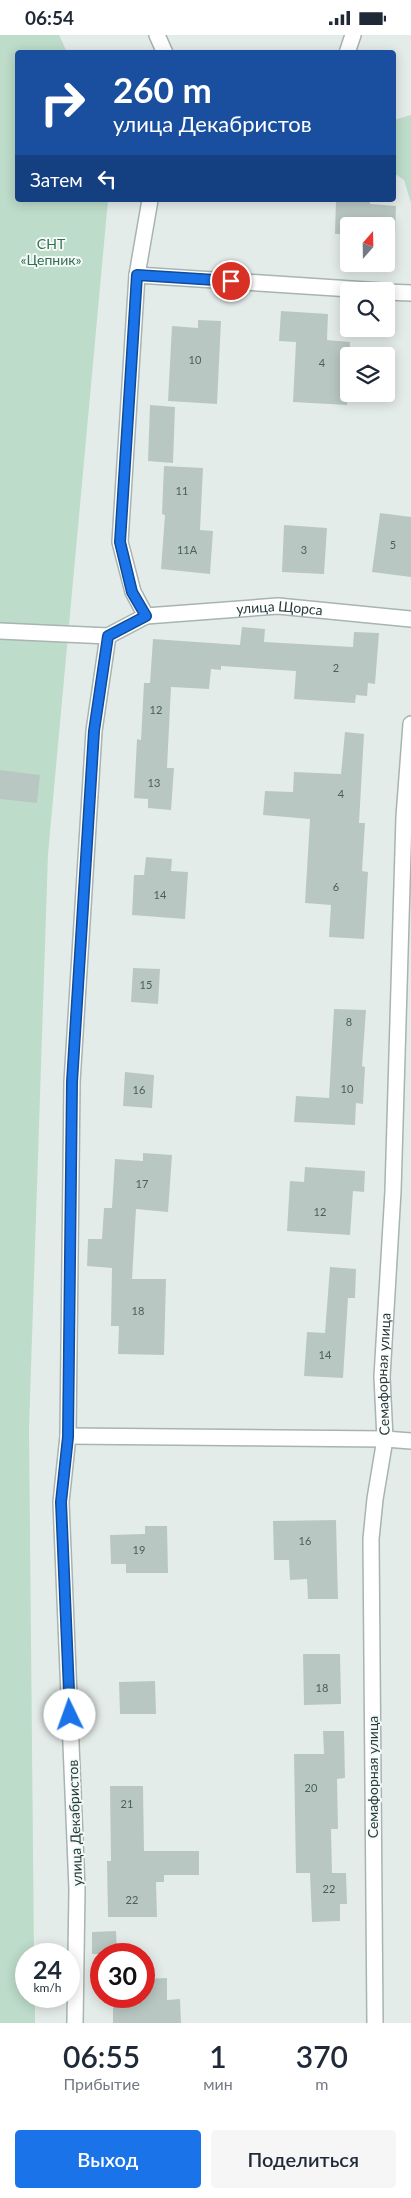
<!DOCTYPE html>
<html lang="ru">
<meta charset="utf-8">
<style>
:root{--surface:#fff;--page:#f6f6f7;--text:#1f2937;--muted:#747a83;--accent:#1a73e8}
body{margin:0;font-family:Lato,sans-serif;background:var(--page);color:var(--text);height:100vh;display:flex;flex-direction:column;font-size:19px;white-space:nowrap}
*{box-sizing:border-box;margin:0}
p{font-size:16px;color:var(--muted)}
.icon{flex:none;width:28px;height:28px;fill:none;stroke:currentColor;stroke-width:2;stroke-linecap:round;stroke-linejoin:round}
.map{position:relative;height:1988px;overflow:hidden}
.drawer{display:flex;flex-direction:column;background:var(--surface);flex:1}
.drawer>*{flex:none}
.banner{position:absolute;left:15px;top:15px;width:381px;height:152px;border-radius:5px;box-shadow:0 2px 12px #0003;background:#1a4fa0;color:#fff;overflow:hidden}
.needle{width:32px;rotate:20deg}
.buttons{position:absolute;left:340px;top:182px;display:grid;gap:10px}
.buttons a{display:grid;place-items:center;width:55px;height:55px;border-radius:5px;background:var(--surface);box-shadow:0 2px 12px #0003;font-size:25px}
.speed{position:absolute;left:15px;top:1908px;display:flex;gap:10px;font-size:25px;font-weight:700;text-align:center}
.speed>*{display:grid;place-content:center;width:65px;height:65px;border-radius:50%;background:var(--surface);box-shadow:0 2px 12px #0003;line-height:1}
.speed small{font-size:12px;font-weight:400}
.speed .limit{border:8px solid #d22;background:#fff;color:#111}
.pin{position:absolute;display:grid;place-items:center;width:42px;height:42px;color:#fff;margin:-21px;border:2px solid #fff;border-radius:50%;box-shadow:0 1px 5px #0007}
.me{position:absolute;width:55px;margin:-28px;rotate:357deg;stroke-linejoin:round;filter:drop-shadow(0 0 4px #0008)}
.turn{display:flex;align-items:center;gap:18px;height:105px;padding:0 15px;font-size:22px}
.turn .icon{width:65px;height:65px;stroke-width:2.5}
.turn b{display:block;font-size:35px;line-height:42px}
.then{display:flex;align-items:center;height:48px;padding:0 15px;background:#0003;gap:10px;font-size:19px}
.eta{display:flex;justify-content:space-evenly;align-items:center;height:85px;text-align:center}
.eta b{font-size:30px;font-weight:600;line-height:35px}
.action{display:flex;gap:10px;margin-top:auto;padding:10px 15px}
.action a{flex:1;height:58px;border-radius:5px;background:var(--accent);color:#fff;font-size:20px;font-weight:600;line-height:58px;text-align:center}
.action a+a{background:var(--page);color:var(--text)}
.status{display:flex;justify-content:space-between;align-items:center;height:35px;padding:0 25px;background:var(--surface);direction:ltr}
.status svg{height:14px;fill:currentColor}
.map>svg:first-child{display:block}
</style>
<div class="status"><b>06:54</b><svg viewBox="0 0 49 12"><path d="M0 12V9h3v3zM5 12V6h3v6zM10 12V3h3v9zM15 12V0h3v12zM26 1h20v11H26zM47 4h2v5h-2z"/></svg></div>
<div class="map">
<svg width="411" height="1988" viewBox="0 0 411 1988">
<rect width="100%" height="100%" fill="#e4ecea"/>
<!-- green -->
<path fill="#bedcca" d="M 0,0 L 59,0 L 67,17 L 18,18 L 18,165 L 108,165 L 48,819 L 29,1394 L 34,1919 L 26,1919 L 26,1961 L 35,1961 L 35,1988 L 0,1988 Z
M 411,80 L 411,168 L 404,145 L 394,138 L 394,85 Z"/>
<!-- building -->
<path fill="#b9c7c3" d="M 336,165 L 370,165 L 370,169 L 396,171 L 395,201 L 386,201 L 386,191 L 349,191 L 349,199 L 335,199 Z
M 281,276 L 328,279 L 327,305 L 350,307 L 347,370 L 293,367 L 296,307 L 279,306 Z
M 198,285 L 221,286 L 217,369 L 168,366 L 172,291 L 198,293 Z
M 150,370 L 175,372 L 173,428 L 148,426 Z
M 164,431 L 203,433 L 200,495 L 213,496 L 210,539 L 161,534 L 165,480 L 162,479 Z
M 380,478 L 411,482 L 411,542 L 372,537 Z
M 284,490 L 327,493 L 324,539 L 282,537 Z
M 242,592 L 265,594 L 264,607 L 353,612 L 354,597 L 379,598 L 375,649 L 368,648 L 367,661 L 356,660 L 355,668 L 294,664 L 296,636 L 221,631 L 221,635 L 211,634 L 209,654 L 171,652 L 167,733 L 174,733 L 171,775 L 148,773 L 148,764 L 134,763 L 137,704 L 141,705 L 144,648 L 150,648 L 153,604 L 240,610 Z
M 345,697 L 364,699 L 359,788 L 365,788 L 362,836 L 368,837 L 364,904 L 329,902 L 331,870 L 305,868 L 310,784 L 263,780 L 265,756 L 293,757 L 294,737 L 341,739 Z
M 0,735 L 40,740 L 37,768 L 0,764 Z
M 146,822 L 172,824 L 171,836 L 188,837 L 185,884 L 132,880 L 134,840 L 144,840 Z
M 133,933 L 160,934 L 158,969 L 131,967 Z
M 334,974 L 366,975 L 362,1031 L 365,1032 L 363,1069 L 356,1068 L 355,1090 L 294,1087 L 296,1061 L 329,1063 Z
M 125,1037 L 154,1040 L 152,1073 L 123,1071 Z
M 143,1118 L 172,1120 L 168,1177 L 136,1174 L 132,1244 L 166,1244 L 164,1320 L 118,1319 L 119,1291 L 111,1291 L 112,1233 L 87,1231 L 88,1204 L 102,1204 L 104,1173 L 112,1173 L 115,1124 L 143,1126 Z
M 305,1132 L 365,1136 L 364,1157 L 353,1156 L 350,1200 L 287,1196 L 290,1146 L 304,1147 Z
M 330,1232 L 356,1234 L 355,1263 L 348,1263 L 343,1343 L 304,1341 L 307,1297 L 325,1298 Z
M 336,1485 L 338,1564 L 308,1564 L 307,1544 L 290,1545 L 289,1525 L 274,1525 L 273,1486 Z
M 145,1491 L 167,1491 L 168,1538 L 126,1538 L 126,1529 L 111,1529 L 110,1500 L 145,1499 Z
M 303,1619 L 340,1619 L 341,1669 L 304,1670 Z
M 155,1646 L 156,1679 L 120,1679 L 119,1647 Z
M 323,1696 L 344,1696 L 345,1743 L 337,1744 L 338,1794 L 331,1794 L 332,1838 L 346,1838 L 347,1869 L 340,1869 L 340,1886 L 312,1887 L 310,1838 L 296,1838 L 294,1719 L 324,1719 Z
M 110,1751 L 143,1751 L 144,1816 L 199,1816 L 199,1840 L 164,1840 L 164,1847 L 156,1847 L 157,1882 L 108,1882 L 107,1826 L 111,1826 Z
M 116,1896 L 117,1919 L 92,1919 L 92,1897 Z
M 167,1943 L 167,1965 L 180,1964 L 181,1988 L 113,1988 L 113,1961 L 144,1961 L 144,1944 Z"/>
<g fill="none" stroke-linecap="round" stroke-linejoin="round">
<!-- lane casing -->
<g stroke="#a7b4b2" stroke-width="18">
<path id="lane" d="M 157,0 L 165,18
M 347,18 L 353,0
M 137,240 L 150,165
M 0,596 L 108,601"/>
</g>
<!-- street casing -->
<g stroke="#a7b4b2" stroke-width="18">
<g id="street">
<path d="M 386,257 L 411,258"/>
<path id="s1" d="M 146,581 L 278,571 L 411,584"/>
<path d="M 68,1401 L 385,1404 L 411,1406"/>
<path d="M 75,1988 L 77,1854 L 61,1467 L 68,1401 L 72,1047 L 94,696 L 108,601 L 146,581 L 133,557 L 120,507 L 137,240 L 382,256"/>
<path id="s2" d="M 375,1988 L 371,1504 L 375,1464 L 385,1404 L 382,1342 L 393,1156 L 404,782 L 411,689"/>
</g>
</g>
<!-- lane -->
<use href="#lane" stroke="#fff" stroke-width="15"/>
<!-- street -->
<use href="#street" stroke="#fff" stroke-width="15"/>
</g>
<g fill="none" stroke-linecap="round" stroke-linejoin="round">
<!-- route casing -->
<g stroke="#114b97" stroke-width="12">
<path id="route" d="M 70,1680 L 61,1467 L 68,1402 L 72,1047 L 94,696 L 108,601 L 146,581 L 132,557 L 120,507 L 137,240 L 231,246"/>
</g>
<!-- route -->
<use href="#route" stroke="#1a73e8" stroke-width="9"/>
</g>
<g text-anchor="middle" stroke-width="4" stroke-linejoin="round" paint-order="stroke">
<!-- number labels -->
<g font-size="11" fill="#49605c">
<text x="195" y="329">10</text>
<text x="322" y="332">4</text>
<text x="182" y="460">11</text>
<text x="393" y="514">5</text>
<text x="187" y="519">11А</text>
<text x="304" y="519">3</text>
<text x="336" y="637">2</text>
<text x="156" y="679">12</text>
<text x="154" y="752">13</text>
<text x="341" y="763">4</text>
<text x="336" y="856">6</text>
<text x="160" y="864">14</text>
<text x="146" y="954">15</text>
<text x="349" y="991">8</text>
<text x="347" y="1058">10</text>
<text x="139" y="1059">16</text>
<text x="142" y="1153">17</text>
<text x="320" y="1181">12</text>
<text x="138" y="1280">18</text>
<text x="325" y="1324">14</text>
<text x="305" y="1510">16</text>
<text x="139" y="1519">19</text>
<text x="322" y="1657">18</text>
<text x="311" y="1757">20</text>
<text x="127" y="1773">21</text>
<text x="329" y="1858">22</text>
<text x="132" y="1869">22</text>
</g>
<!-- park labels -->
<g font-size="14" fill="#317153" stroke="#f4f9f7">
<text x="51" y="214">СНТ<tspan x="51" dy="16">«Цепник»</tspan></text>
</g>
<!-- street labels -->
<g font-size="14" fill="#243d3a" stroke="#f4f9f7">
<text dy="5" stroke="none"><textPath href="#s1" startOffset="134">улица Щорса</textPath></text>
<text dy="5" stroke="none"><textPath href="#s2" startOffset="650">Семафорная улица</textPath></text>
<text transform="translate(373 1742) rotate(-90)" y="5">Семафорная улица</text>
<text transform="translate(75 1788) rotate(-92)" y="5">улица Декабристов</text>
</g>
</g>
</svg>
<div class="buttons">
<a><svg class="needle" viewBox="-14 -14 28 28"><path d="M0-13l5 13h-10z" fill="#e53935"/><path d="M0 13l5-13h-10z" fill="#747a83"/></svg></a>
<a><svg class="icon" aria-label="search" viewBox="0 0 24 24"><circle cx="10" cy="10" r="6"/><path d="M15 15l6 6"/></svg></a>
<a><svg class="icon" aria-label="layers" viewBox="0 0 24 24"><path d="M12 4l9 5-9 5-9-5zM3 14l9 5 9-5"/></svg></a>
</div>
<div class="speed"><div>24<small>km/h</small></div><div class="limit">30</div></div>
<div class="pin" style="left:231px;top:246px;background:#d93025"><svg class="icon" aria-label="arrive" viewBox="0 0 24 24"><path d="M6 21V4h12l-3 4 3 4H6"/></svg></div>
<svg class="me" style="left:70px;top:1680px" viewBox="-20 -20 40 40"><circle r="19" fill="#fff"/><path d="M0-13L10 11 0 6-10 11z" fill="#1a73e8"/></svg>
<div class="banner">
<div class="turn"><svg class="icon" aria-label="right" viewBox="0 0 24 24"><path d="M7 20v-9h11M14 6l5 5-5 5"/></svg><div><b>260 m</b>улица Декабристов</div></div>
<div class="then">Затем<svg class="icon" aria-label="left" viewBox="0 0 24 24"><path d="M17 20v-9H6M10 6l-5 5 5 5"/></svg></div>
</div>
</div>
<section class="drawer">
<div class="eta">
<div><b>06:55</b><p>Прибытие</p></div>
<div><b>1</b><p>мин</p></div>
<div><b>370</b><p>m</p></div>
</div>
<div class="action"><a>Выход</a><a>Поделиться</a></div>
</section>
